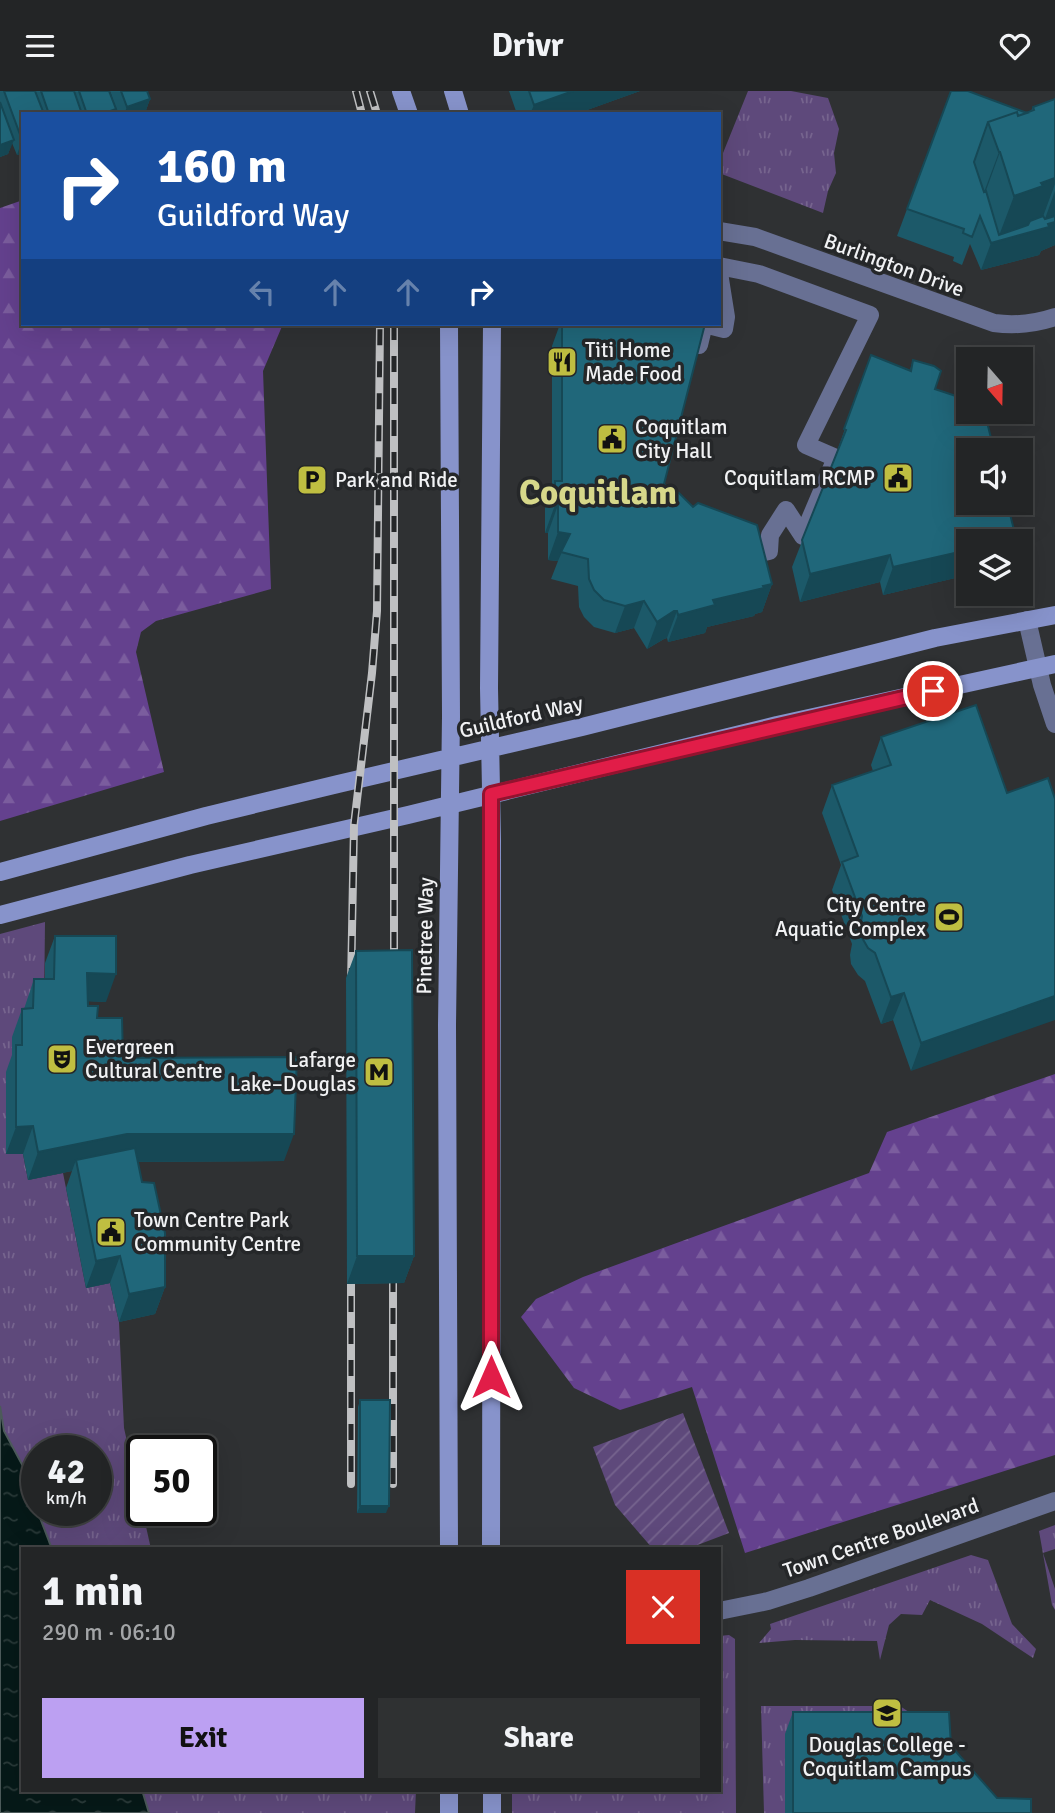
<!DOCTYPE html>
<meta charset="utf-8">
<style>
:root{--surface:#232526;--page:#2f3132;--text:#f1f3f6;--muted:#a3a5a7;--line:#404243;--accent:#bca0f2}
body{margin:0;font-family:Signika,sans-serif;background:var(--page);color:var(--text);height:100vh;display:flex;flex-direction:column;font-size:26px;white-space:nowrap}
*{box-sizing:border-box;margin:0}
p{font-size:23px;color:var(--muted)}
.icon{flex:none;width:38px;height:38px;fill:none;stroke:currentColor;stroke-width:2;stroke-linecap:round;stroke-linejoin:round}
.map{position:relative;flex:1;overflow:hidden}
.details{position:absolute;left:21px;top:1456px;width:700px;height:245px;display:flex;flex-direction:column;background:var(--surface);border-radius:0px;box-shadow:0 7px 28px #0002,0 0 0 2px var(--line)}
.details>*{flex:none}
.banner{position:absolute;left:21px;top:21px;width:700px;height:214px;border-radius:0px;box-shadow:0 7px 28px #0002,0 0 0 2px var(--line);background:#1a4fa0;color:#fff;overflow:hidden}
.needle{width:46px;rotate:160deg}
.buttons{position:absolute;left:956px;top:256px;display:grid;gap:14px}
.buttons a{display:grid;place-items:center;width:77px;height:77px;border-radius:0px;background:var(--surface);box-shadow:0 7px 28px #0002,0 0 0 2px var(--line);font-size:35px}
.speed{position:absolute;left:21px;top:1344px;display:flex;gap:14px;font-size:35px;font-weight:700;text-align:center}
.speed>*{display:grid;place-content:center;width:91px;height:91px;border-radius:50%;background:var(--surface);box-shadow:0 7px 28px #0002,0 0 0 2px var(--line);line-height:1}
.speed small{font-size:18px;font-weight:400}
.speed .limit{border:4px solid #111;border-radius:10px;background:#fff;color:#111}
.pin{position:absolute;display:grid;place-items:center;width:60px;height:60px;color:#fff;margin:-30px;border:4px solid #fff;border-radius:50%;box-shadow:0 2px 7px #0007}
.me{position:absolute;width:77px;margin:-38px;rotate:0deg;stroke-linejoin:round;filter:drop-shadow(0 0 5px #0008)}
.turn{display:flex;align-items:center;gap:24px;height:147px;padding:0 21px;font-size:32px}
.turn .icon{width:91px;height:91px;stroke-width:2.5}
.turn b{display:block;font-size:49px;line-height:60px}
.lanes{display:flex;align-items:center;height:66px;padding:0 21px;background:#0003;justify-content:center;gap:35px;direction:ltr}
.lanes .off{opacity:.35}
.round{display:grid;place-items:center;flex:none;width:74px;height:74px;border-radius:0px;background:var(--page)}
.summary{display:flex;align-items:center;justify-content:space-between;height:119px;padding:0 21px}
h1{font-size:42px;font-weight:700;line-height:52px}
.button{display:flex;gap:14px;margin-top:auto;padding:14px 21px}
.button a{flex:1;height:80px;border-radius:0px;background:var(--accent);color:#111;font-size:28px;font-weight:700;line-height:80px;text-align:center}
.button a+a{background:var(--page);color:var(--text)}
header{display:flex;justify-content:space-between;align-items:center;height:91px;padding:0 21px;background:var(--surface);font-size:32px;font-weight:700}
.map>svg:first-child{display:block}
</style>
<header><svg class="icon" aria-label="menu" viewBox="0 0 24 24"><path d="M4 6h16M4 12h16M4 18h16"/></svg>Drivr<svg class="icon" aria-label="heart" viewBox="0 0 24 24"><path d="M12 20l-8-8c-3-5 5-10 8-4 3-6 11-1 8 4z"/></svg></header>
<div class="map">
<svg width="1055" height="1722" viewBox="0 0 1055 1722">
<defs>
<pattern id="grass-tufts" width="24" height="20" patternUnits="userSpaceOnUse" patternTransform="scale(1.75)"><rect width="24" height="20" fill="#5e497b"/><path d="M3 7l-1-3M5 7V3M7 7l1-3M15 17l-1-3M17 17v-4M19 17l1-3" fill="none" stroke="#76648e"/></pattern>
<pattern id="forest-firs" width="22" height="20" patternUnits="userSpaceOnUse" patternTransform="scale(1.75)"><rect width="22" height="20" fill="#64418e"/><path d="M5 1l3.5 6h-7zM16 11l3.5 6h-7z" fill="#7b5d9e"/></pattern>
<pattern id="garden-furrows" width="10" height="10" patternUnits="userSpaceOnUse" patternTransform="scale(1.75)"><rect width="10" height="10" fill="#5e497b"/><path d="M-1 1l2-2M0 10L10 0M9 11l2-2" fill="none" stroke="#76648e"/></pattern>
<pattern id="water-ripples" width="26" height="14" patternUnits="userSpaceOnUse" patternTransform="scale(1.75)"><rect width="26" height="14" fill="#061918"/><path d="M2 4q2-2 4 0t4 0M15 11q2-2 4 0t4 0" fill="none" stroke="#2b3b3a"/></pattern>
</defs>
<rect width="100%" height="100%" fill="#2f3133"/>
<!-- grass -->
<path fill="url(#grass-tufts)" fill-rule="evenodd" d="M 748,0 L 791,0 L 828,7 L 839,38 L 834,62 L 836,82 L 828,100 L 823,122 L 719,82 L 719,72 Z
M 45,831 L 44,916 L 23,1063 L 28,1089 L 63,1082 L 86,1197 L 110,1192 L 119,1231 L 124,1337 L 151,1458 L 23,1458 L 23,1699 L 416,1699 L 415,1722 L 0,1722 L 0,843 ZM 37,1360 L 96,1360 L 96,1419 L 37,1419 Z
M 1055,1434 L 1055,1458 L 1043,1462 L 1055,1498 L 1055,1519 L 1052,1514 L 1039,1440 Z
M 971,1464 L 988,1469 L 1012,1533 L 1036,1558 L 1033,1567 L 982,1533 L 930,1509 L 922,1524 L 901,1523 L 889,1534 L 880,1569 L 877,1550 L 795,1549 L 759,1552 L 771,1538 L 770,1533 Z
M 729,1544 L 735,1548 L 736,1722 L 512,1722 L 512,1699 L 719,1699 L 719,1545 Z
M 761,1615 L 900,1615 L 941,1643 L 785,1722 L 764,1722 Z"/>
<!-- forest -->
<path fill="url(#forest-firs)" d="M 23,109 L 23,233 L 283,233 L 263,280 L 271,498 L 156,530 L 141,541 L 136,561 L 164,681 L 0,730 L 0,117 Z
M 1055,983 L 1055,1364 L 745,1462 L 692,1296 L 620,1319 L 574,1297 L 521,1226 L 536,1208 L 583,1186 L 869,1082 L 887,1041 Z"/>
<!-- garden -->
<path fill="url(#garden-furrows)" d="M 683,1322 L 729,1442 L 687,1458 L 653,1458 L 615,1414 L 593,1356 Z"/>
<!-- water -->
<path fill="url(#water-ripples)" stroke="#4c5a5a" stroke-width="2" d="M 0,1315 L 4,1340 L 25,1379 L 37,1419 L 52,1458 L 23,1458 L 23,1699 L 142,1699 L 149,1722 L 0,1722 Z"/>
<g fill="none" stroke-linecap="round" stroke-linejoin="round">
<!-- street -->
<path stroke="#687093" stroke-width="18" d="M 719,140 L 755,146 L 994,232 C 1016,235 1034,233 1055,226
M 719,175 L 759,183 L 870,224 L 806,354 L 836,367 L 803,445 L 786,419 L 770,444 L 769,460 L 751,464 L 749,455
M 699,254 L 704,233 L 724,238 L 726,226 L 719,182
M 1027,529 L 1042,594 L 1055,633
M 719,1520 L 768,1510 L 809,1497 L 1055,1410"/>
<!-- secondary -->
<path stroke="#8793cb" stroke-width="18" d="M 401,0 L 409,23
M 453,0 L 460,23
M 0,781 L 206,725 L 338,693 L 582,636 L 935,547 L 1055,524
M 0,824 L 190,774 L 408,724 L 777,634 L 1055,573
M 449,1458 L 447,934 L 451,625 L 449,233
M 491,1458 L 492,749 L 489,597 L 492,233
M 492,1699 L 492,1722
M 449,1722 L 449,1699"/>
<!-- rail casing -->
<g stroke="#bfc0c2" stroke-width="8">
<path id="rail" d="M 356,0 L 362,23
M 370,0 L 377,23
M 394,233 L 394,879
M 351,893 L 354,734 L 372,582 L 377,520 L 380,233
M 351,1173 L 351,1393
M 393,1393 L 393,1173"/>
</g>
<!-- rail -->
<use href="#rail" stroke="#252729" stroke-width="5" stroke-dasharray="16" stroke-linecap="butt"/>
</g>
<!-- wall -->
<path fill="#1c5969" d="M 0,0 L 109,0 L 116,18 L 114,23 L 23,23 L 23,62 L 17,64 L 12,52 L 8,63 L 0,66 Z
M 110,0 L 147,0 L 150,8 L 145,22 L 118,23 Z
M 509,0 L 640,0 L 576,23 L 517,23 Z
M 951,0 L 1027,22 L 1031,20 L 1033,16 L 1055,8 L 1055,154 L 1041,160 L 1039,164 L 981,179 L 970,153 L 962,174 L 953,170 L 954,166 L 897,145 Z
M 560,233 L 562,233 L 664,393 L 772,493 L 762,521 L 755,523 L 754,525 L 707,536 L 705,542 L 668,551 L 667,547 L 664,548 L 647,558 L 634,537 L 615,542 L 594,536 L 584,526 L 579,516 L 578,495 L 551,488 L 558,470 L 548,469 L 548,442 L 545,442 L 545,417 L 552,397 L 552,255 Z
M 871,264 L 910,279 L 913,269 L 935,298 L 988,335 L 1016,447 L 1015,450 L 968,450 L 968,484 L 883,504 L 880,491 L 800,511 L 792,476 L 835,366 Z
M 881,646 L 1007,702 L 1048,687 L 911,980 L 893,929 L 881,933 L 865,890 L 858,884 L 851,873 L 850,864 L 852,853 L 832,799 L 841,774 L 822,722 L 832,694 L 873,680 L 871,674 Z
M 55,845 L 106,911 L 88,910 L 88,915 L 97,927 L 123,967 L 284,1070 L 138,1071 L 165,1196 L 155,1223 L 119,1231 L 110,1192 L 86,1197 L 66,1097 L 72,1080 L 28,1089 L 23,1063 L 6,1063 L 6,981 L 12,964 L 12,946 L 22,918 L 24,918 L 34,888 L 45,888 L 45,872 Z
M 356,860 L 414,1165 L 404,1192 L 347,1193 L 346,887 Z
M 360,1309 L 386,1422 L 357,1422 L 358,1316 Z
M 793,1621 L 951,1655 L 997,1707 L 1031,1722 L 785,1722 L 785,1643 Z"/>
<!-- shaded-wall -->
<path fill="#164855" d="M 573,0 L 640,0 L 576,23 L 530,23 L 534,14 Z
M 150,8 L 145,22 L 124,23 L 127,16 Z
M 116,18 L 114,23 L 102,23 Z
M 14,49 L 8,63 L 0,66 L 0,54 Z
M 22,49 L 23,49 L 23,62 L 17,64 Z
M 999,61 L 1000,61 L 976,127 L 974,128 Z
M 1055,87 L 1055,93 L 1038,139 L 1041,139 L 1055,100 L 1055,154 L 1041,160 L 1039,164 L 981,179 L 991,152 L 997,150 L 1014,105 L 1041,92 Z
M 555,414 L 558,414 L 548,442 L 545,442 Z
M 558,441 L 570,443 L 558,470 L 548,469 Z
M 968,459 L 968,484 L 883,504 L 893,476 Z
M 890,464 L 880,491 L 800,511 L 810,483 Z
M 772,493 L 762,521 L 755,523 L 754,525 L 707,536 L 705,542 L 668,551 L 678,524 L 713,509 Z
M 644,510 L 634,537 L 615,542 L 625,515 Z
M 674,520 L 677,520 L 667,547 L 664,548 L 647,558 L 657,531 Z
M 87,882 L 116,883 L 106,911 L 77,910 Z
M 904,902 L 893,929 L 881,933 L 891,906 Z
M 1055,905 L 1055,929 L 911,980 L 921,952 Z
M 33,1035 L 23,1063 L 6,1063 L 16,1036 Z
M 127,1043 L 294,1043 L 284,1070 L 117,1071 L 76,1069 L 72,1080 L 28,1089 L 38,1061 Z
M 120,1165 L 110,1192 L 86,1197 L 96,1170 Z
M 357,1165 L 414,1165 L 404,1192 L 347,1193 Z
M 165,1196 L 155,1223 L 119,1231 L 129,1203 Z
M 360,1415 L 389,1415 L 386,1422 L 357,1422 Z"/>
<!-- building -->
<path fill="#20677a" stroke="#164855" stroke-width="2" d="M 4,0 L 35,0 L 44,23 L 23,23 L 22,49 Z
M 41,0 L 74,0 L 82,23 L 49,23 Z
M 79,0 L 109,0 L 116,18 L 102,23 L 87,23 Z
M 121,0 L 147,0 L 150,8 L 127,16 Z
M 529,0 L 573,0 L 534,14 Z
M 951,0 L 968,0 L 1027,22 L 1018,25 L 1017,21 L 988,31 L 974,71 L 984,101 L 986,100 L 999,144 L 1028,134 L 1030,130 L 1043,125 L 1045,128 L 1055,125 L 1055,131 L 1048,133 L 1049,136 L 991,152 L 980,125 L 972,146 L 963,142 L 964,138 L 907,118 Z
M 1055,8 L 1055,87 L 1041,92 L 1043,95 L 1014,105 L 1000,61 L 999,61 L 988,31 L 1017,21 L 1018,25 L 1034,19 L 1033,16 Z
M 0,11 L 14,49 L 0,54 Z
M 562,233 L 705,233 L 664,393 L 679,402 L 693,416 L 698,412 L 757,434 L 772,493 L 763,495 L 764,497 L 713,509 L 715,514 L 678,524 L 677,520 L 674,520 L 657,531 L 644,510 L 625,515 L 604,509 L 594,499 L 589,488 L 588,468 L 561,461 L 570,443 L 558,441 L 558,414 L 555,414 L 555,390 L 562,390 Z
M 871,264 L 911,280 L 913,269 L 934,275 L 941,280 L 935,298 L 968,309 L 968,320 L 992,320 L 988,335 L 994,359 L 968,359 L 968,411 L 1007,411 L 1016,447 L 1006,450 L 968,450 L 968,459 L 893,476 L 890,464 L 810,483 L 802,449 L 846,339 L 844,338 Z
M 976,614 L 1007,702 L 1048,687 L 1055,708 L 1055,905 L 921,952 L 904,902 L 891,906 L 875,862 L 868,857 L 861,845 L 860,836 L 862,825 L 842,771 L 858,765 L 832,694 L 891,674 L 881,646 Z
M 55,845 L 116,845 L 116,883 L 87,882 L 88,915 L 98,915 L 97,927 L 122,927 L 123,967 L 297,966 L 294,1043 L 127,1043 L 38,1061 L 33,1035 L 16,1036 L 16,954 L 22,954 L 22,918 L 33,917 L 34,888 L 54,888 Z
M 412,859 L 414,1165 L 357,1165 L 356,860 Z
M 135,1057 L 142,1091 L 154,1092 L 165,1142 L 165,1196 L 129,1203 L 120,1165 L 96,1170 L 76,1069 Z
M 360,1309 L 390,1309 L 389,1415 L 360,1415 Z
M 793,1621 L 949,1621 L 951,1655 L 997,1707 L 1031,1708 L 1031,1722 L 793,1722 Z"/>
<g fill="none" stroke-linecap="round" stroke-linejoin="round">
<!-- route casing -->
<g stroke="#92132f" stroke-width="18">
<path id="route" d="M 491,1286 L 491,703 L 933,600"/>
</g>
<!-- route -->
<use href="#route" stroke="#e11d48" stroke-width="12"/>
</g>
<!-- icons -->
<defs>
<g id="restaurant-square" transform="scale(1.575)"><rect x="-9" y="-9" width="18" height="18" rx="4" fill="#bfbe41" stroke="#252729"/><path d="M-5-6h1v4h1v-4h1v4h1v-4h1v5L-1.5 .5V6h-2V.5L-5-1ZM5-6V6H3V1.5H1.5Q1.5-4 5-6Z" fill="#111"/></g>
<g id="civic-square" transform="scale(1.575)"><rect x="-9" y="-9" width="18" height="18" rx="4" fill="#bfbe41" stroke="#252729"/><path d="M-.6-6.5H3V-4.5H.6V-3L4-1V1h2V6H-6V1h2V-1L-.6-3ZM-1.2 2.5V6h2.4V2.5Z" fill="#111"/></g>
<g id="parking-square" transform="scale(1.575)"><rect x="-9" y="-9" width="18" height="18" rx="4" fill="#bfbe41" stroke="#252729"/><path d="M-3.5-5.5H1a3.5 3.5 0 0 1 0 7H-1V5.5H-3.5ZM-1-3.4V-.6H.8a1.4 1.4 0 0 0 0-2.8Z" fill="#111"/></g>
<g id="stadium-square" transform="scale(1.575)"><rect x="-9" y="-9" width="18" height="18" rx="4" fill="#bfbe41" stroke="#252729"/><path d="M0-5a6.5 5 0 1 0 0 10a6.5 5 0 1 0 0-10ZM-3.5-1.8h7v3.6h-7Z" fill="#111"/></g>
<g id="theatre-square" transform="scale(1.575)"><rect x="-9" y="-9" width="18" height="18" rx="4" fill="#bfbe41" stroke="#252729"/><path d="M-5-5.5Q0-4 5-5.5V0Q5 5 0 6Q-5 5-5 0ZM-3.3-2.5H-1v1.5H-3.3ZM1-2.5H3.3v1.5H1ZM-2.8 1Q0 5.5 2.8 1Z" fill="#111"/></g>
<g id="metro-square" transform="scale(1.575)"><rect x="-9" y="-9" width="18" height="18" rx="4" fill="#bfbe41" stroke="#252729"/><path d="M-5.5 5V-5H-3L0 0L3-5H5.5V5H3V-.5L0 4L-3-.5V5Z" fill="#111"/></g>
<g id="university-square" transform="scale(1.575)"><rect x="-9" y="-9" width="18" height="18" rx="4" fill="#bfbe41" stroke="#252729"/><path d="M0-5L7-2L0 1L-7-2ZM-4 1L0 2.5L4 1V4Q0 6-4 4Z" fill="#111"/></g>
</defs>
<g fill-rule="evenodd">
<use href="#restaurant-square" x="562" y="271"/>
<use href="#civic-square" x="612" y="348"/>
<use href="#civic-square" x="898" y="387"/>
<use href="#parking-square" x="312" y="389"/>
<use href="#stadium-square" x="949" y="826"/>
<use href="#theatre-square" x="62" y="968"/>
<use href="#metro-square" x="379" y="981"/>
<use href="#civic-square" x="111" y="1141"/>
<use href="#university-square" x="887" y="1622"/>
</g>
<g text-anchor="middle" stroke-width="7" stroke-linejoin="round" paint-order="stroke">
<!-- street labels -->
<g font-size="21" fill="#f1f2f4" stroke="#252729">
<text transform="translate(894 174) rotate(20)" y="7">Burlington Drive</text>
<text transform="translate(521 626) rotate(-13)" y="7">Guildford Way</text>
<text transform="translate(425 845) rotate(-89)" y="7">Pinetree Way</text>
<text transform="translate(881 1447) rotate(-19)" y="7">Town Centre Boulevard</text>
</g>
<!-- poi labels -->
<g font-size="21" fill="#f1f2f4" stroke="#252729" text-anchor="start">
<text x="585" y="266">Titi Home<tspan x="585" dy="24">Made Food</tspan></text>
<text x="635" y="343">Coquitlam<tspan x="635" dy="24">City Hall</tspan></text>
<text x="875" y="394" text-anchor="end">Coquitlam RCMP</text>
<text x="335" y="396">Park and Ride</text>
<text x="926" y="821" text-anchor="end">City Centre<tspan x="926" dy="24">Aquatic Complex</tspan></text>
<text x="85" y="963">Evergreen<tspan x="85" dy="24">Cultural Centre</tspan></text>
<text x="356" y="976" text-anchor="end">Lafarge<tspan x="356" dy="24">Lake–Douglas</tspan></text>
<text x="134" y="1136">Town Centre Park<tspan x="134" dy="24">Community Centre</tspan></text>
<text x="887" y="1661" text-anchor="middle">Douglas College -<tspan x="887" dy="24">Coquitlam Campus</tspan></text>
</g>
<!-- town labels -->
<g font-size="35" font-weight="bold" fill="#d7d88a" stroke="#252729">
<text x="598" y="413">Coquitlam</text>
</g>
</g>
</svg>
<div class="buttons">
<a><svg class="needle" viewBox="-14 -14 28 28"><path d="M0-13l5 13h-10z" fill="#e53935"/><path d="M0 13l5-13h-10z" fill="#a3a5a7"/></svg></a>
<a><svg class="icon" aria-label="sound" viewBox="0 0 24 24"><path d="M4 9h4l5-4v14l-5-4H4zM17 9q2 3 0 6"/></svg></a>
<a><svg class="icon" aria-label="layers" viewBox="0 0 24 24"><path d="M12 4l9 5-9 5-9-5zM3 14l9 5 9-5"/></svg></a>
</div>
<div class="speed"><div>42<small>km/h</small></div><div class="limit">50</div></div>
<div class="pin" style="left:933px;top:600px;background:#d93025"><svg class="icon" aria-label="arrive" viewBox="0 0 24 24"><path d="M6 21V4h12l-3 4 3 4H6"/></svg></div>
<svg class="me" style="left:491px;top:1286px" viewBox="-20 -20 40 40"><path d="M0-17L14 15 0 8-14 15z" fill="#e11d48" stroke="#fff" stroke-width="4"/></svg>
<div class="banner">
<div class="turn"><svg class="icon" aria-label="right" viewBox="0 0 24 24"><path d="M7 20v-9h11M14 6l5 5-5 5"/></svg><div><b>160 m</b>Guildford Way</div></div>
<div class="lanes"><svg class="icon off" aria-label="left" viewBox="0 0 24 24"><path d="M17 20v-9H6M10 6l-5 5 5 5"/></svg><svg class="icon off" aria-label="ahead" viewBox="0 0 24 24"><path d="M12 20V5M6 11l6-6 6 6"/></svg><svg class="icon off" aria-label="ahead" viewBox="0 0 24 24"><path d="M12 20V5M6 11l6-6 6 6"/></svg><svg class="icon" aria-label="right" viewBox="0 0 24 24"><path d="M7 20v-9h11M14 6l5 5-5 5"/></svg></div>
</div>
<section class="details">
<div class="summary"><div><h1>1 min</h1><p>290 m · 06:10</p></div><a class="round" style="background:#d93025;color:#fff"><svg class="icon" aria-label="close" viewBox="0 0 24 24"><path d="M6 6l12 12M18 6L6 18"/></svg></a></div>
<div class="button"><a>Exit</a><a>Share</a></div>
</section>
</div>
